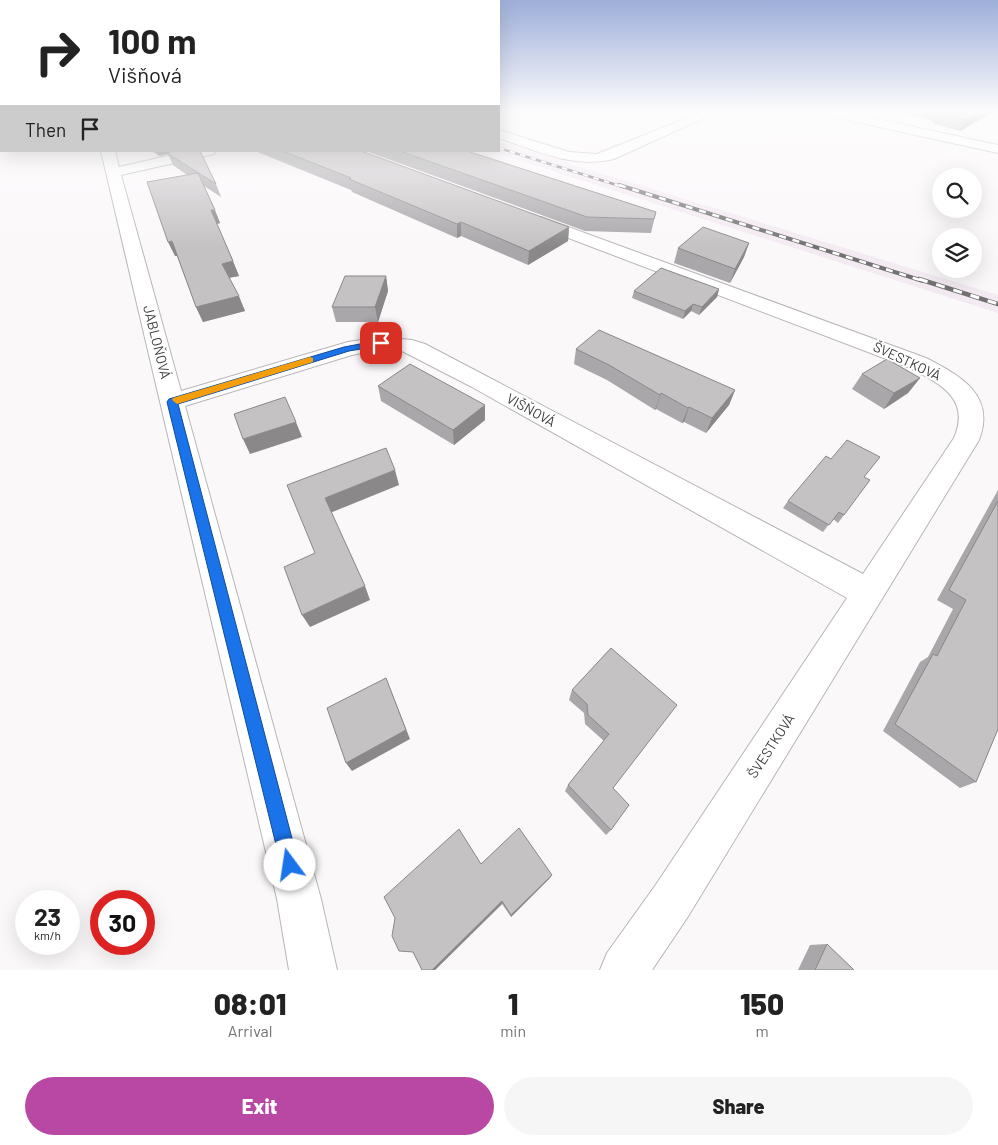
<!DOCTYPE html>
<meta charset="utf-8">
<style>
:root{--surface:#fff;--page:#f6f6f6;--text:#222;--muted:#767676;--accent:#b848a4}
body{margin:0;font-family:Barlow,sans-serif;background:var(--page);color:var(--text);height:100vh;display:flex;flex-direction:column;font-size:19px;white-space:nowrap}
*{box-sizing:border-box;margin:0}
p{font-size:16px;color:var(--muted)}
.icon{flex:none;width:28px;height:28px;fill:none;stroke:currentColor;stroke-width:2;stroke-linecap:round;stroke-linejoin:round}
.map{position:relative;height:970px;overflow:hidden}
.sheet{display:flex;flex-direction:column;background:var(--surface);flex:1}
.sheet>*{flex:none}
.hud{position:absolute;left:0px;top:0px;width:500px;height:152px;box-shadow:0 5px 20px #0002;background:#fff;color:var(--text);overflow:hidden}
.fabs{position:absolute;left:932px;top:168px;display:grid;gap:10px}
.fabs a{display:grid;place-items:center;width:50px;height:50px;border-radius:50%;background:var(--surface);box-shadow:0 5px 20px #0002;font-size:25px}
.speed{position:absolute;left:15px;top:890px;display:flex;gap:10px;font-size:25px;font-weight:700;text-align:center}
.speed>*{display:grid;place-content:center;width:65px;height:65px;border-radius:50%;background:var(--surface);box-shadow:0 5px 20px #0002;line-height:1}
.speed small{font-size:12px;font-weight:400}
.speed .limit{border:8px solid #d22;background:#fff;color:#111}
.pin{position:absolute;display:grid;place-items:center;width:42px;height:42px;color:#fff;margin:-21px;border-radius:10px;box-shadow:0 2px 8px #0006}
.me{position:absolute;width:55px;margin:-28px;rotate:346deg;stroke-linejoin:round;filter:drop-shadow(0 0 4px #0008)}
.turn{display:flex;align-items:center;gap:18px;height:105px;padding:0 25px;font-size:22px}
.turn .icon{width:65px;height:65px;stroke-width:2.5}
.turn b{display:block;font-size:35px;line-height:42px}
.then{display:flex;align-items:center;height:48px;padding:0 25px;background:#0003;gap:10px;font-size:19px}
.eta{display:flex;justify-content:space-evenly;align-items:center;height:85px;text-align:center}
.eta b{font-size:30px;font-weight:800;line-height:35px}
.cta{display:flex;gap:10px;margin-top:auto;padding:10px 25px}
.cta a{flex:1;height:58px;border-radius:30px;background:var(--accent);color:#fff;font-size:20px;font-weight:800;line-height:58px;text-align:center}
.cta a+a{background:var(--page);color:var(--text)}
.map>svg:first-child{display:block}
</style>
<div class="map">
<svg width="998" height="970" viewBox="0 0 998 970">
<rect width="100%" height="100%" fill="#fbf8fa"/>
<!-- built -->
<path fill="#f4eaf2" d="M 499,142 L 998,295 L 998,313 L 490,151 L 499,151 Z"/>
<g fill="none" stroke-linecap="round" stroke-linejoin="round">
<!-- street casing -->
<g stroke="#b8b5b7" stroke-width="2">
<path id="street" d="M 702,112 L 717,112 L 614,159 C 574,169 537,151 499,138 L 499,130 L 569,152 L 597,154 Z
M 823,112 L 844,112 L 998,145 L 998,153 L 829,116 Z
M 0,128 L 1,128 L 1,136 L 0,136 Z
M 101,151 L 115,151 L 119,167 L 189,151 L 216,151 L 214,154 L 121,175 L 181,391 L 348,342 L 381,337 L 412,340 L 425,344 L 488,377 L 863,574 L 954,438 C 971,398 940,384 910,368 L 529,223 L 527,220 L 529,217 L 541,217 L 926,358 C 961,376 996,395 979,440 L 687,918 L 652,970 L 600,970 L 607,953 L 655,886 L 847,598 L 472,387 L 402,351 L 381,349 L 352,355 L 185,406 L 321,899 L 337,970 L 289,970 L 277,899 Z"/>
</g>
<!-- street -->
<use href="#street" fill="#fff" fill-rule="evenodd"/>
<!-- rail-far2 casing -->
<g stroke="#737172" stroke-width="2.5">
<path id="rail-far2" d="M 499,148 L 623,187"/>
</g>
<!-- rail-far1 casing -->
<g stroke="#737172" stroke-width="4">
<path id="rail-far1" d="M 619,185 L 923,281"/>
</g>
<!-- rail casing -->
<g stroke="#737172" stroke-width="4.5">
<path id="rail" d="M 919,279 L 998,304"/>
</g>
<!-- rail-far2 -->
<use href="#rail-far2" stroke="#fff" stroke-width="2" stroke-dasharray="5.5" stroke-linecap="butt"/>
<!-- rail-far1 -->
<use href="#rail-far1" stroke="#fff" stroke-width="2.5" stroke-dasharray="7" stroke-linecap="butt"/>
<!-- rail -->
<use href="#rail" stroke="#fff" stroke-width="3" stroke-dasharray="9" stroke-linecap="butt"/>
</g>
<!-- wall -->
<path fill="#a9a7a9" d="M 898,112 L 993,112 L 960,131 L 934,124 L 931,120 Z
M 151,151 L 200,151 L 216,184 L 221,197 L 204,186 L 220,223 L 217,224 L 239,276 L 229,278 L 245,311 L 203,322 L 196,307 L 177,256 L 175,256 L 187,175 L 173,165 L 168,154 L 159,156 Z
M 255,151 L 361,151 L 569,227 L 568,241 L 528,265 L 461,236 L 457,238 L 352,192 L 351,190 Z
M 366,151 L 467,151 L 656,212 L 651,233 L 585,231 Z
M 749,243 L 744,257 L 730,283 L 674,263 L 678,248 Z
M 386,276 L 388,291 L 378,322 L 336,322 L 332,307 Z
M 719,289 L 717,297 L 699,315 L 691,311 L 683,319 L 632,298 L 634,291 Z
M 576,349 L 735,390 L 729,405 L 706,433 L 684,422 L 682,423 L 656,409 L 655,410 L 607,380 L 574,364 Z
M 862,374 L 920,378 L 908,393 L 884,409 L 852,389 Z
M 378,386 L 485,420 L 454,445 L 381,401 Z
M 864,477 L 844,515 L 838,523 L 833,519 L 823,532 L 783,508 L 788,501 Z
M 998,490 L 998,729 L 976,782 L 960,788 L 883,731 L 920,662 L 928,657 L 953,609 L 937,600 Z
M 611,648 L 613,788 L 611,830 L 606,835 L 565,791 L 568,785 L 604,741 L 585,724 L 584,713 L 569,700 L 572,690 Z
M 481,864 L 552,875 L 549,879 L 511,917 L 502,904 L 435,970 L 422,970 L 413,952 Z
M 827,944 L 854,970 L 798,970 L 810,945 Z"/>
<!-- shaded-wall -->
<path fill="#8a8889" d="M 981,112 L 993,112 L 960,131 L 966,120 Z
M 0,142 L 1,142 L 1,151 L 3,151 L 0,152 Z
M 156,151 L 180,151 L 167,153 L 168,154 L 159,156 Z
M 211,210 L 215,210 L 220,223 L 216,224 Z
M 461,222 L 461,236 L 457,238 L 457,224 Z
M 569,227 L 568,241 L 528,265 L 529,251 Z
M 172,241 L 179,256 L 175,256 L 168,242 Z
M 749,243 L 744,257 L 730,283 L 735,269 Z
M 233,261 L 239,276 L 227,278 L 222,264 Z
M 386,276 L 388,291 L 378,322 L 375,307 Z
M 719,289 L 717,297 L 699,315 L 702,307 Z
M 239,296 L 245,311 L 203,322 L 196,307 Z
M 693,304 L 691,311 L 683,319 L 685,311 Z
M 920,378 L 908,393 L 884,409 L 894,393 Z
M 735,390 L 729,405 L 706,433 L 712,418 Z
M 661,393 L 656,409 L 655,410 L 660,395 Z
M 485,405 L 485,420 L 454,445 L 453,430 Z
M 689,407 L 684,422 L 682,423 L 688,408 Z
M 296,422 L 302,437 L 250,454 L 243,439 Z
M 395,470 L 399,485 L 330,513 L 325,498 Z
M 365,586 L 370,600 L 310,627 L 302,615 Z
M 386,678 L 410,739 L 352,771 L 346,763 Z
M 552,875 L 549,879 L 511,917 L 511,915 Z
M 502,901 L 502,904 L 435,970 L 432,970 Z"/>
<!-- building -->
<path fill="#c5c2c4" stroke="#8a8889" d="M 938,112 L 981,112 L 966,120 L 940,114 Z
M 173,151 L 200,151 L 216,184 L 167,153 Z
M 283,151 L 361,151 L 569,227 L 529,251 L 461,222 L 457,224 L 349,179 L 351,178 Z
M 400,151 L 467,151 L 656,212 L 654,219 L 587,217 Z
M 198,173 L 215,210 L 211,210 L 233,261 L 222,264 L 239,296 L 196,307 L 172,241 L 168,242 L 147,182 Z
M 703,227 L 749,243 L 735,269 L 678,248 Z
M 661,268 L 719,289 L 702,307 L 693,304 L 685,311 L 634,291 Z
M 345,276 L 386,276 L 375,307 L 332,307 Z
M 599,330 L 735,390 L 712,418 L 689,407 L 688,408 L 661,393 L 660,395 L 609,365 L 576,349 Z
M 887,359 L 920,378 L 894,393 L 862,374 Z
M 410,364 L 485,405 L 453,430 L 378,386 Z
M 285,397 L 296,422 L 243,439 L 234,414 Z
M 847,440 L 880,457 L 864,477 L 870,480 L 844,515 L 839,512 L 829,525 L 788,501 L 826,456 L 831,459 Z
M 386,448 L 395,470 L 325,498 L 365,586 L 302,615 L 284,567 L 315,553 L 287,485 Z
M 998,501 L 998,729 L 976,782 L 895,724 L 933,654 L 937,656 L 966,600 L 949,590 Z
M 611,648 L 677,705 L 613,788 L 629,805 L 611,830 L 568,785 L 609,734 L 588,715 L 587,704 L 572,690 Z
M 386,678 L 406,730 L 346,763 L 327,708 Z
M 519,828 L 552,875 L 511,915 L 502,901 L 432,970 L 422,970 L 413,952 L 399,951 L 392,936 L 395,918 L 384,897 L 459,829 L 481,864 Z
M 827,944 L 854,970 L 815,970 Z"/>
<!-- sky -->
<linearGradient id="sky" x2="0" y2="1"><stop stop-color="#9daed9"/><stop offset="0.45" stop-color="#fdfcfd"/><stop offset="1" stop-color="#fdfcfd" stop-opacity="0"/></linearGradient>
<rect width="998" height="247" fill="url(#sky)"/>
<!-- route -->
<path fill="#1a73e8" stroke="#114b97" d="M 381,340 L 385,343 L 384,345 L 349,351 L 178,404 L 299,865 L 296,871 L 290,874 L 283,871 L 281,865 L 167,402 L 169,399 L 344,347 Z"/>
<!-- slow -->
<path fill="#f59e0b" d="M 310,357 L 313,358 L 313,362 L 177,404 L 172,400 L 173,398 Z"/>
<g text-anchor="middle" stroke-width="4" stroke-linejoin="round" paint-order="stroke">
<!-- street labels -->
<g font-size="14" fill="#3d3b3c" stroke="#fff">
<text transform="translate(157 342) rotate(76)" y="5">JABLOŇOVÁ</text>
<text transform="translate(907 361) rotate(25)" y="5">ŠVESTKOVÁ</text>
<text transform="translate(531 410) rotate(29)" y="5">VIŠŇOVÁ</text>
<text transform="translate(771 746) rotate(-57)" y="5">ŠVESTKOVÁ</text>
</g>
</g>
</svg>
<div class="fabs">
<a><svg class="icon" aria-label="search" viewBox="0 0 24 24"><circle cx="10" cy="10" r="6"/><path d="M15 15l6 6"/></svg></a>
<a><svg class="icon" aria-label="layers" viewBox="0 0 24 24"><path d="M12 4l9 5-9 5-9-5zM3 14l9 5 9-5"/></svg></a>
</div>
<div class="speed"><div>23<small>km/h</small></div><div class="limit">30</div></div>
<div class="pin" style="left:381px;top:343px;background:#d93025"><svg class="icon" aria-label="arrive" viewBox="0 0 24 24"><path d="M6 21V4h12l-3 4 3 4H6"/></svg></div>
<svg class="me" style="left:290px;top:865px" viewBox="-20 -20 40 40"><circle r="19" fill="#fff"/><path d="M0-13L10 11 0 6-10 11z" fill="#1a73e8"/></svg>
<div class="hud">
<div class="turn"><svg class="icon" aria-label="right" viewBox="0 0 24 24"><path d="M7 20v-9h11M14 6l5 5-5 5"/></svg><div><b>100 m</b>Višňová</div></div>
<div class="then">Then<svg class="icon" aria-label="arrive" viewBox="0 0 24 24"><path d="M6 21V4h12l-3 4 3 4H6"/></svg></div>
</div>
</div>
<section class="sheet">
<div class="eta">
<div><b>08:01</b><p>Arrival</p></div>
<div><b>1</b><p>min</p></div>
<div><b>150</b><p>m</p></div>
</div>
<div class="cta"><a>Exit</a><a>Share</a></div>
</section>
